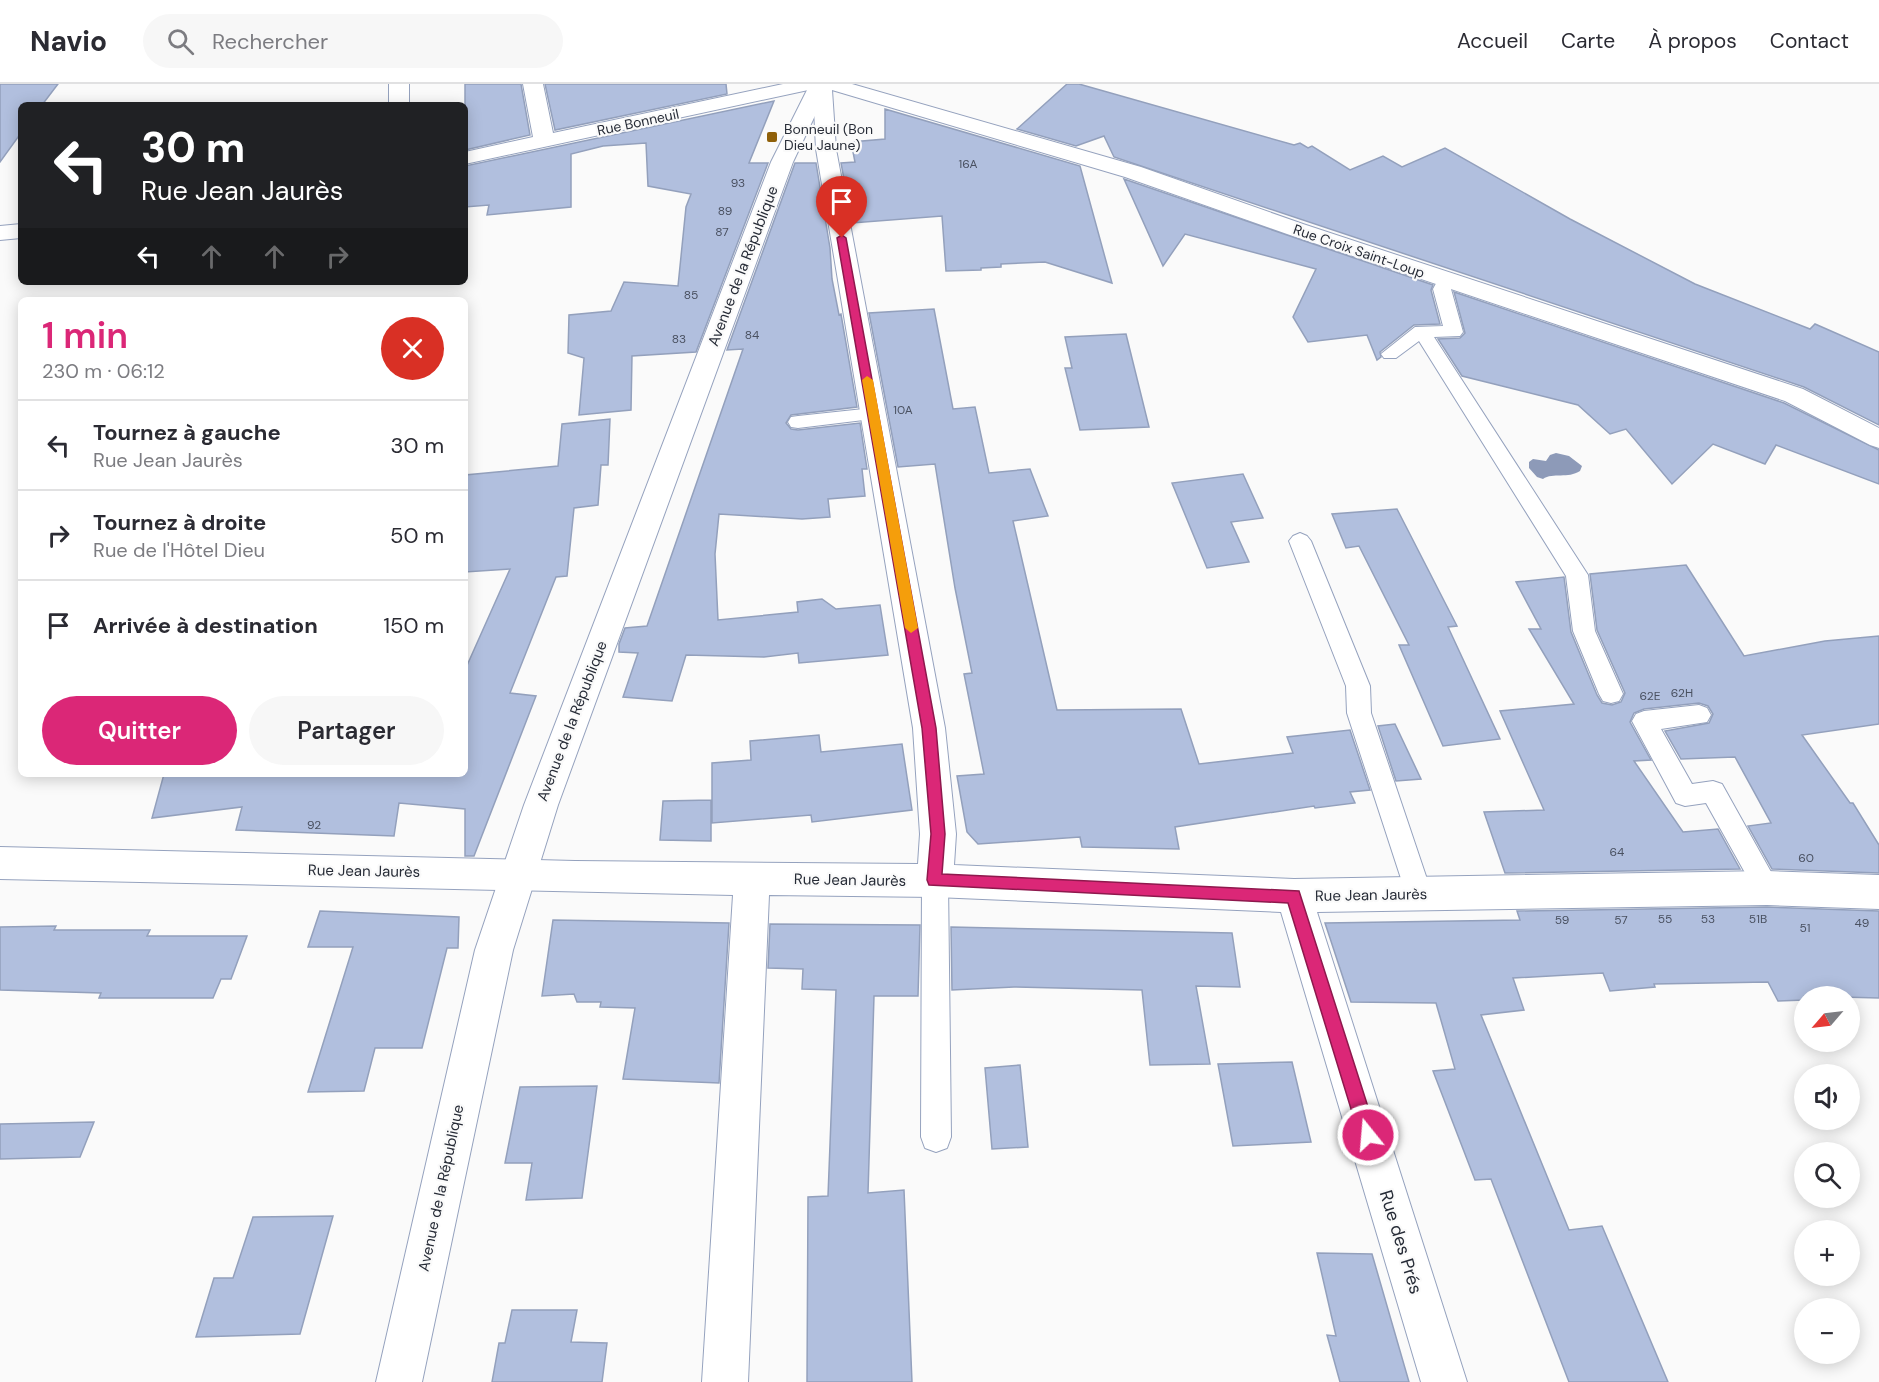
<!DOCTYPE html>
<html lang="fr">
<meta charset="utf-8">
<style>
:root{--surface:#fff;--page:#f7f7f7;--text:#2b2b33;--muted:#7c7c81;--line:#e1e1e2;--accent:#db2777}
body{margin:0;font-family:"DM Sans",sans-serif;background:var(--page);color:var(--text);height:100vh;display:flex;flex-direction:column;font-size:22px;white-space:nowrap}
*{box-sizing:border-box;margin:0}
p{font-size:20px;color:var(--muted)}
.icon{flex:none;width:33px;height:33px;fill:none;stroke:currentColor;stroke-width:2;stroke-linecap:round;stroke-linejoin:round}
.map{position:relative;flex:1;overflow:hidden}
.panel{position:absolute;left:18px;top:213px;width:450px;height:480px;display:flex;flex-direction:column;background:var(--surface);border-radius:9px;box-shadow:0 3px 15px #0003}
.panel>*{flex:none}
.guide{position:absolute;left:18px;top:18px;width:450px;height:183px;border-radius:9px;box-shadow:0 3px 15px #0003;background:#202124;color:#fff;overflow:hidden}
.needle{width:39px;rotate:242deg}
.tools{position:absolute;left:1794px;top:902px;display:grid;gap:12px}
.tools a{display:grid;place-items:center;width:66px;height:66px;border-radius:50%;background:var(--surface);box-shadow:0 3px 15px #0003;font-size:30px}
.pin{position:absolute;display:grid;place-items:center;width:51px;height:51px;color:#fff;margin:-62px -26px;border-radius:50% 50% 50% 0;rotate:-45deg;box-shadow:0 0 6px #0007}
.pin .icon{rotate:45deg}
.me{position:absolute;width:66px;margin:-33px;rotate:343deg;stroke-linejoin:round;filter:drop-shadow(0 0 4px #0008)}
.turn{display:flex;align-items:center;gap:21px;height:126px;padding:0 24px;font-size:27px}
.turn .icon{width:78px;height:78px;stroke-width:2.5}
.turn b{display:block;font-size:42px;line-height:51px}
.lanes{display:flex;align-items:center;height:57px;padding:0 24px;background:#0003;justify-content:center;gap:30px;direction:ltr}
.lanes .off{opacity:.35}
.round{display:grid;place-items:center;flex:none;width:63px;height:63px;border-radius:32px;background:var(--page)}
.headline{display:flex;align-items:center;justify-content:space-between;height:102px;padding:0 24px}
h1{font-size:36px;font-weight:600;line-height:45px;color:var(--accent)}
.cta{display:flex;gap:12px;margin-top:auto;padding:12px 24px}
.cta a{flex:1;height:69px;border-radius:36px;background:var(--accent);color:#fff;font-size:24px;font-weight:600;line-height:69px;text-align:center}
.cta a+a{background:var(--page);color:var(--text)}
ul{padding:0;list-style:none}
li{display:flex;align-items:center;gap:18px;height:90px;padding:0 24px;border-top:2px solid var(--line)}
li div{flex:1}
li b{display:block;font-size:22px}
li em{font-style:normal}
header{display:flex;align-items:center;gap:36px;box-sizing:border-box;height:84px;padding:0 30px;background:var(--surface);border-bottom:2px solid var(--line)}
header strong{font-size:28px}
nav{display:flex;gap:33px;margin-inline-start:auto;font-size:21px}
.search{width:420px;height:54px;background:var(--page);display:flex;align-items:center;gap:15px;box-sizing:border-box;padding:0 21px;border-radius:33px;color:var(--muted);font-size:22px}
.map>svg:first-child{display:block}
</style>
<header>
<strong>Navio</strong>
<div class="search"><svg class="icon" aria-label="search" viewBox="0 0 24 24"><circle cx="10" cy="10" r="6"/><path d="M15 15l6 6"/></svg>Rechercher</div>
<nav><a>Accueil</a><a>Carte</a><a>À propos</a><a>Contact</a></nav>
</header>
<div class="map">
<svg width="1879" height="1298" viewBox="0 0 1879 1298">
<rect width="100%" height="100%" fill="#fafafa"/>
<!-- water -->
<path fill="#8d9ab8" d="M 1556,369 L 1569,372 L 1582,382 L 1580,387 C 1568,395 1553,388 1543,395 L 1537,393 L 1529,384 L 1529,378 L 1533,375 L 1546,377 L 1550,371 Z"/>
<!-- building -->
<path fill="#b1bfde" stroke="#93a0bc" stroke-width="1.5" d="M 0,0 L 58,0 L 42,21 L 21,21 L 21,49 L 0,78 Z
M 465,0 L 521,0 L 530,51 L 465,66 Z
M 545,0 L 726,0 L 727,10 L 555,46 Z
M 1067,0 L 1079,0 L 1294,61 L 1300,59 L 1308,64 L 1312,62 L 1350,86 L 1383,72 L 1402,83 L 1445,64 L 1570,135 L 1695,200 L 1810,245 L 1815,240 L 1879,268 L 1879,341 L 1804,303 L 1114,73 L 1104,52 L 1076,62 L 1017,45 Z
M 774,17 L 749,79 L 768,79 L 696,268 L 632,272 L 631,326 L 579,331 L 584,274 L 568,269 L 569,231 L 611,227 L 624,198 L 678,202 L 686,123 L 691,110 L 648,102 L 646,59 L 603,62 L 571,70 L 571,123 L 487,131 L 489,121 L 465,123 L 465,82 Z
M 885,25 L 1080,82 L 1112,199 L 1045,178 L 1001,180 L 1001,183 L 981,184 L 981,186 L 946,187 L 942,132 L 852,139 L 841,79 L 855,78 L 851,58 L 885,55 Z
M 795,79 L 816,79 L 830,164 L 832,195 L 839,231 L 841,230 L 857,323 L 791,331 L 786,339 L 791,345 L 798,346 L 860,339 L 867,385 L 862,385 L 865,412 L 828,415 L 830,433 L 802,435 L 719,430 L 715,470 L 718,536 L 798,528 L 797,518 L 822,515 L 836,525 L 880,521 L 888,571 L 799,579 L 798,569 L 764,573 L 686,571 L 672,617 L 623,613 L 638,569 L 619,568 L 619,560 L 625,544 L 647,542 L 743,265 L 727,266 Z
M 1124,95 L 1433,201 L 1431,206 L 1440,240 L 1414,241 L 1380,268 L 1381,273 L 1377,276 L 1367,251 L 1308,258 L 1293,233 L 1316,185 L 1185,150 L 1163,182 Z
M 1454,208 L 1784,319 L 1879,366 L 1879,400 L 1776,361 L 1765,380 L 1713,360 L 1672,400 L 1626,345 L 1610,350 L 1578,321 L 1462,292 L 1438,255 L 1460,254 L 1465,249 Z
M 934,225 L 953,325 L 975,323 L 989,389 L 1030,385 L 1048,432 L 1013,437 L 1057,626 L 1181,625 L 1199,680 L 1293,669 L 1287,653 L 1350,646 L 1370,706 L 1350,708 L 1355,719 L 1315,724 L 1314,722 L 1175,743 L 1179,765 L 1082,763 L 1080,753 L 978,760 L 967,748 L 957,692 L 984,690 L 964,590 L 972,589 L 955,504 L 935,380 L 898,383 L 869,229 Z
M 1126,250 L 1149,343 L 1080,346 L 1065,284 L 1072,284 L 1065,253 Z
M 610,335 L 608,381 L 601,381 L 598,421 L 574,424 L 567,492 L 556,493 L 510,609 L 536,612 L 474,772 L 465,772 L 465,725 L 399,719 L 394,752 L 236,746 L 242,723 L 152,734 L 164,690 L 465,690 L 465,586 L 510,485 L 465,488 L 465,391 L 558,382 L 562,340 Z
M 1243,390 L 1263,434 L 1231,438 L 1249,478 L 1207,484 L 1172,399 Z
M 1397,425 L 1457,542 L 1448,543 L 1500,655 L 1443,662 L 1399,561 L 1409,561 L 1359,462 L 1346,464 L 1332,430 Z
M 1686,481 L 1744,572 L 1825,557 L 1879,552 L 1879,640 L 1802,651 L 1850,719 L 1853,719 L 1879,761 L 1879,789 L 1772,785 L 1748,742 L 1771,739 L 1735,673 L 1681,675 L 1665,647 L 1709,639 L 1713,630 L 1708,622 L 1699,619 L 1644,625 L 1634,629 L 1630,638 L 1651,676 L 1634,677 L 1683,748 L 1718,745 L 1740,785 L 1505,789 L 1484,728 L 1544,726 L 1500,627 L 1574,620 L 1529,545 L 1541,545 L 1516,498 L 1564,493 L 1571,548 L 1597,611 L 1602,619 L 1612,621 L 1621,618 L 1625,609 L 1597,546 L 1590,490 Z
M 1395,640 L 1421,695 L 1396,697 L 1378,642 Z
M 819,651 L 821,668 L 902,660 L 912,726 L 812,738 L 811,731 L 712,739 L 712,679 L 751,676 L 750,657 Z
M 711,716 L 711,757 L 660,756 L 663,717 Z
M 1767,823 L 1879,827 L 1879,914 L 1804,912 L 1804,916 L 1778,917 L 1768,898 L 1654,900 L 1655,903 L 1610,907 L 1603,889 L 1513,894 L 1524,926 L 1481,931 L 1569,1146 L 1602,1142 L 1668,1298 L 1569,1298 L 1491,1095 L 1475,1096 L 1433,987 L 1455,985 L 1436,919 L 1351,918 L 1325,839 L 1520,836 L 1517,827 Z
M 320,827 L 459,833 L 458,864 L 447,864 L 422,964 L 375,964 L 364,1007 L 308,1008 L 353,863 L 308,863 Z
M 553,836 L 729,839 L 719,999 L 623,995 L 635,924 L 600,923 L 601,918 L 577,918 L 574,910 L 542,912 Z
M 770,840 L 920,841 L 918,912 L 874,912 L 868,1109 L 904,1106 L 912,1298 L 807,1298 L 808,1113 L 828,1112 L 836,906 L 802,905 L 803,885 L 768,884 Z
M 56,842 L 54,846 L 150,846 L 147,852 L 247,852 L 231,895 L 221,895 L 213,914 L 99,914 L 101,909 L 0,906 L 0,843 Z
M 951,843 L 1232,849 L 1240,903 L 1196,902 L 1210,980 L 1150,981 L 1142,906 L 1014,903 L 952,906 Z
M 1292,978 L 1311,1058 L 1233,1062 L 1218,980 Z
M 1020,981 L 1028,1063 L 992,1065 L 985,984 Z
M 597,1002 L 582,1114 L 526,1116 L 532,1079 L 505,1079 L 520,1003 Z
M 94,1038 L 80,1073 L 0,1075 L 0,1040 Z
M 333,1132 L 300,1250 L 196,1253 L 214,1194 L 233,1194 L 253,1133 Z
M 1317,1169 L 1372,1170 L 1409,1298 L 1340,1298 L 1327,1251 L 1336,1252 Z
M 512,1226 L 577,1226 L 571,1258 L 607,1259 L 602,1298 L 492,1298 L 499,1259 L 505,1259 Z"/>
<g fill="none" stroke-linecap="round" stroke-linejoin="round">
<!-- service casing -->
<g stroke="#95a2be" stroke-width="2">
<path id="service" d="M 1446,191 L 1452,192 L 1455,196 L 1451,205 L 1463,248 L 1460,252 L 1434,253 L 1588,491 L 1595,547 L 1623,610 L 1619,617 L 1611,619 L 1603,617 L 1599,610 L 1573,547 L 1566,492 L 1419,257 L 1396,274 L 1384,274 L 1381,270 L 1415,243 L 1443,242 L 1433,205 L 1440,192 Z
M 873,324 L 880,326 L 883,330 L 880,334 L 798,344 L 791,343 L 788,338 L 791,333 L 798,332 Z
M 1300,449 L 1307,452 L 1311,457 L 1370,602 L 1371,629 L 1432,810 L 1428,819 L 1419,822 L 1410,819 L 1406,810 L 1347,629 L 1346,602 L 1289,457 L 1293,452 Z
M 1699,621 L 1707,624 L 1711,631 L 1707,638 L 1661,645 L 1692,700 L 1713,697 L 1722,700 L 1780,804 L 1776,812 L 1767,816 L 1758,812 L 1706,719 L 1685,722 L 1676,719 L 1632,637 L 1636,630 L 1644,627 Z
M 935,785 L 944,789 L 948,797 L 951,1053 L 947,1064 L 936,1068 L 925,1064 L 921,1053 L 922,797 L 926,789 Z"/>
</g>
<!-- minor casing -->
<g stroke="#95a2be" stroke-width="2">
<path id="minor" d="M 389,0 L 409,0 L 409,21 L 389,21 Z
M 523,0 L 543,0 L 553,49 L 783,0 L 852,0 L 1141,83 L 1303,140 L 1803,305 L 1879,344 L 1879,364 L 1870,361 L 1785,317 L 1287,150 L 1125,93 L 832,6 L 836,65 L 945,644 L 956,750 L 954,781 L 1294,795 L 1767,787 L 1879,791 L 1879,825 L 1767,821 L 1317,828 L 1467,1298 L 1421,1298 L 1281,828 L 935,813 L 769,811 L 748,1298 L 702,1298 L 733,811 L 0,795 L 0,763 L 575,777 L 918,780 L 920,750 L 913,644 L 816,65 L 813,5 L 465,80 L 465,68 L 533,53 Z
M 21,140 L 21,154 L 0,156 L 0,142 Z"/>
</g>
<!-- tertiary casing -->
<g stroke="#95a2be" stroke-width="2">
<path id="tertiary" d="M 810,0 L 830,0 L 793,78 L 558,721 L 513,866 L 422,1298 L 376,1298 L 475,866 L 524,721 L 771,78 Z"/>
</g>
<!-- service -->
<use href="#service" fill="#fff" fill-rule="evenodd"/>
<!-- minor -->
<use href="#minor" fill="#fff" fill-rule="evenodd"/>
<!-- tertiary -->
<use href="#tertiary" fill="#fff" fill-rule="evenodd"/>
</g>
<!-- route -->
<path fill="#db2777" stroke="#8e194d" stroke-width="1.5" d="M 842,151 L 846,154 L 936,644 L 945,750 L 942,790 L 1299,807 L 1377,1051 L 1374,1057 L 1368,1060 L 1362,1057 L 1359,1051 L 1288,819 L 929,801 L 927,796 L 931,750 L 922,644 L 837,154 Z"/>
<!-- slow -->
<path fill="#f59e0b" d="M 867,292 L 873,296 L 918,544 L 911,549 L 905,544 L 862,296 Z"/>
<!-- markers -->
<rect fill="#8f6009" stroke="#fafafa" stroke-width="2" x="766" y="47" width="12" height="12" rx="3"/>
<g text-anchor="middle" stroke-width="4.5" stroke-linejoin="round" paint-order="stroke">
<!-- number labels -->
<g font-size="12" fill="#4a5161">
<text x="968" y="84">16A</text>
<text x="738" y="103">93</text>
<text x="725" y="131">89</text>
<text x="722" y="152">87</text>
<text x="691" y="215">85</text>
<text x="752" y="255">84</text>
<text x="679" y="259">83</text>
<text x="903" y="330">10A</text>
<text x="1682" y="613">62H</text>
<text x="1650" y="616">62E</text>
<text x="314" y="745">92</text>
<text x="1617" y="772">64</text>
<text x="1806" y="778">60</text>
<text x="1665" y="839">55</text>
<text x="1708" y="839">53</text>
<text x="1758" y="839">51B</text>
<text x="1562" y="840">59</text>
<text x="1621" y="840">57</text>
<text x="1862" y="843">49</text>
<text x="1805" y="848">51</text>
</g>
<!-- far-street labels -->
<g font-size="14" fill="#272c37" stroke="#fafafa">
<text transform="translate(638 38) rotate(-12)" y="5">Rue Bonneuil</text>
<text transform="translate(1359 167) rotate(19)" y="5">Rue Croix Saint-Loup</text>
</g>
<!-- far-poi labels -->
<g font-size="14" fill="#272c37" stroke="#fafafa" text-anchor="start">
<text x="784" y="50">Bonneuil (Bon<tspan x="784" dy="16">Dieu Jaune)</tspan></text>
</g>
<!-- street labels -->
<g font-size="15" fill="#272c37" stroke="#fafafa">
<text transform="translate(743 182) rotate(-69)" y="5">Avenue de la République</text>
<text transform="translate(572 637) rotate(-69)" y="5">Avenue de la République</text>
<text transform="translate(364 787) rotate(1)" y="5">Rue Jean Jaurès</text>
<text transform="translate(850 796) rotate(1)" y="5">Rue Jean Jaurès</text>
<text transform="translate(1371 811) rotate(-1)" y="5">Rue Jean Jaurès</text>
<text transform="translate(441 1104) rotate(-78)" y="5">Avenue de la République</text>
</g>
<!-- near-street labels -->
<g font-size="18" fill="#272c37" stroke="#fafafa">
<text transform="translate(1401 1158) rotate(73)" y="6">Rue des Prés</text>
</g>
</g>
</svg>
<div class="tools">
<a><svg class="needle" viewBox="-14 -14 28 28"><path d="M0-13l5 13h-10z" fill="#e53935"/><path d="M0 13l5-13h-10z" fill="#7c7c81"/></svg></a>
<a><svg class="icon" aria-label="sound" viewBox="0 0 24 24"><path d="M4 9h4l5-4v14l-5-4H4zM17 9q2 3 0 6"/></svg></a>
<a><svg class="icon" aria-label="search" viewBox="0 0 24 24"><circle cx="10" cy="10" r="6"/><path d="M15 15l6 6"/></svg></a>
<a>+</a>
<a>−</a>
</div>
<div class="pin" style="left:842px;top:154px;background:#d93025"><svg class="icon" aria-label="arrive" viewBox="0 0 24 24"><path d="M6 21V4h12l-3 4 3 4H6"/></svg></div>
<svg class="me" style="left:1368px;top:1051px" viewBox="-20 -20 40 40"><circle r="17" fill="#db2777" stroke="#fff" stroke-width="3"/><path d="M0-11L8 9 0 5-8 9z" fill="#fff"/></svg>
<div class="guide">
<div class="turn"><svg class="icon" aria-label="left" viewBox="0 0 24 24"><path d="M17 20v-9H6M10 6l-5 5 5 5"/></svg><div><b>30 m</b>Rue Jean Jaurès</div></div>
<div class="lanes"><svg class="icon" aria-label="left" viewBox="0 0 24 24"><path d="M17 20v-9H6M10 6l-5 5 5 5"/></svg><svg class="icon off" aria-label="ahead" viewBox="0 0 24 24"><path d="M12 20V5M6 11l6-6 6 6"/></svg><svg class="icon off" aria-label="ahead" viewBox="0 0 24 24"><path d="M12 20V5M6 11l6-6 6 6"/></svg><svg class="icon off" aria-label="right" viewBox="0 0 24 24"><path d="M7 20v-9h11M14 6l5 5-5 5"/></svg></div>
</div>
<section class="panel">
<div class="headline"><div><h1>1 min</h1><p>230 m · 06:12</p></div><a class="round" style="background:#d93025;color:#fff"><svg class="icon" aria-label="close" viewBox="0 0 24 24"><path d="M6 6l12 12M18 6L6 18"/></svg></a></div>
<ul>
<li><svg class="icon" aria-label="left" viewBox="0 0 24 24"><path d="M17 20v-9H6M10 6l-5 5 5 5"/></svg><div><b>Tournez à gauche</b><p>Rue Jean Jaurès</p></div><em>30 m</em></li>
<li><svg class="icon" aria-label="right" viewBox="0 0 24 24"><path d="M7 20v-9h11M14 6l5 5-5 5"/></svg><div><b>Tournez à droite</b><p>Rue de l'Hôtel Dieu</p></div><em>50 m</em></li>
<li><svg class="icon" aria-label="arrive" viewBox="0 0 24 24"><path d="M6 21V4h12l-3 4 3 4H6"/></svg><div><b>Arrivée à destination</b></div><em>150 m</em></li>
</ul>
<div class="cta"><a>Quitter</a><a>Partager</a></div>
</section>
</div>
